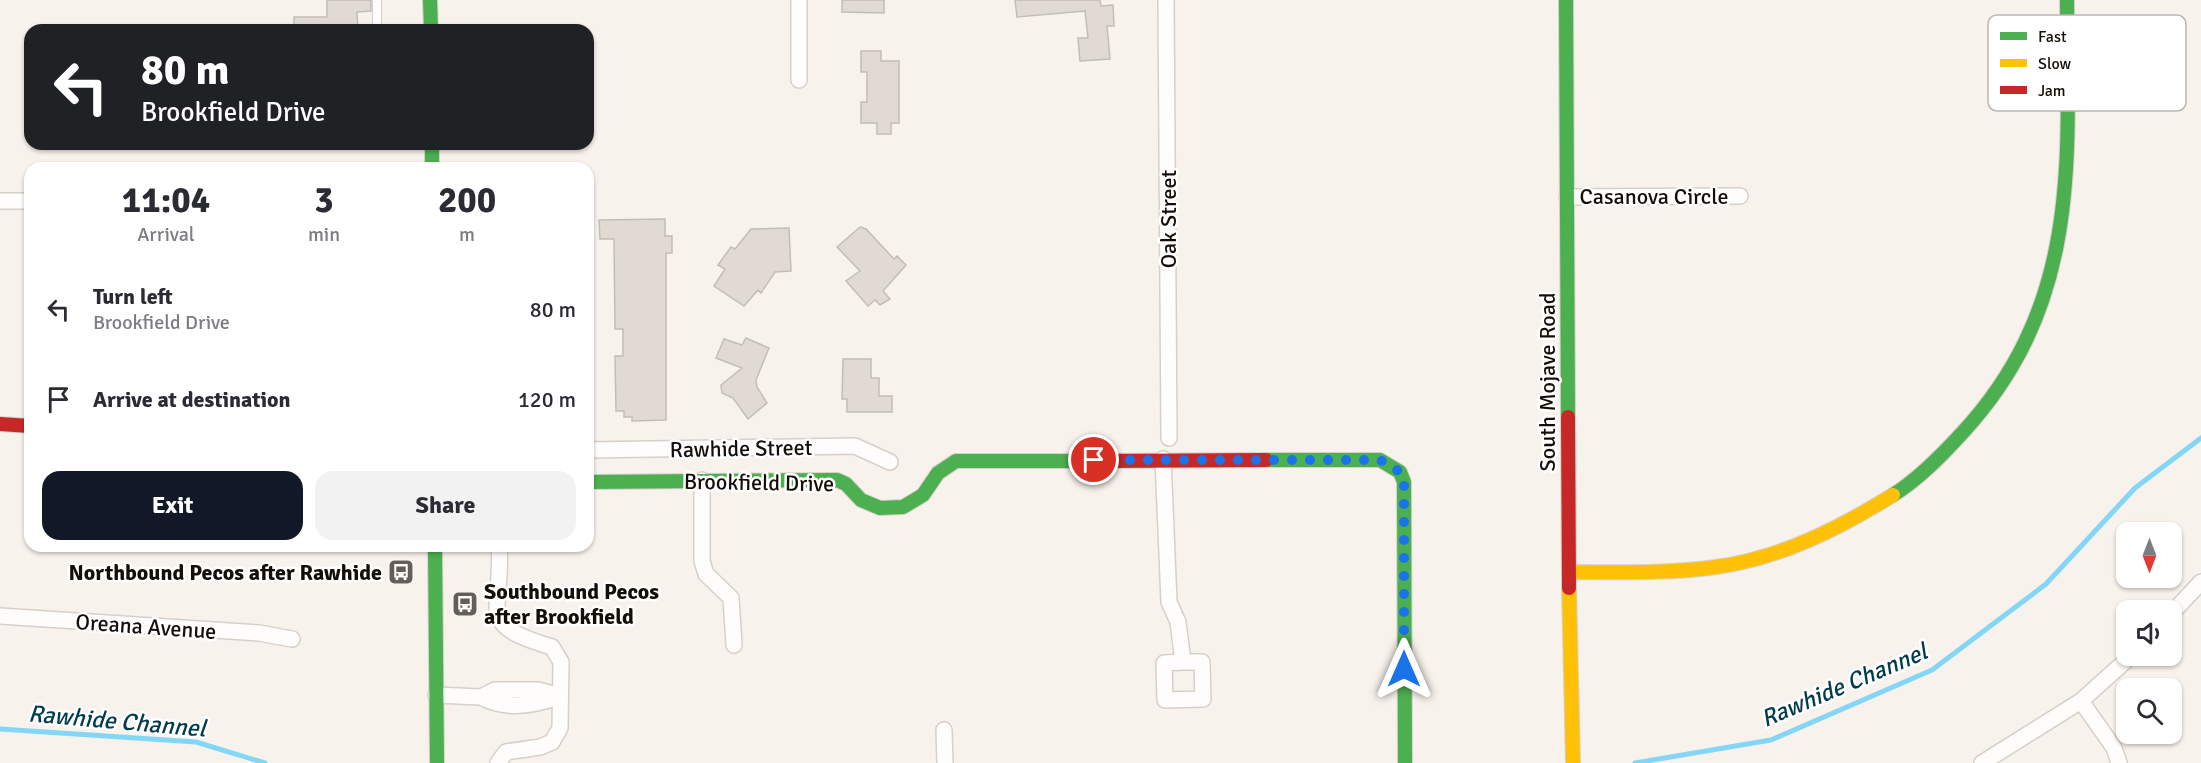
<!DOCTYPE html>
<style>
:root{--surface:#fff;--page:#f2f2f3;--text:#2b2b33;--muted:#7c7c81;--accent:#111827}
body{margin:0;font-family:Signika,sans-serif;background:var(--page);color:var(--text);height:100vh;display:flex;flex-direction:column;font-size:22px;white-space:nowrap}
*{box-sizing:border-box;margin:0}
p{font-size:20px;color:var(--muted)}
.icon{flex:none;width:33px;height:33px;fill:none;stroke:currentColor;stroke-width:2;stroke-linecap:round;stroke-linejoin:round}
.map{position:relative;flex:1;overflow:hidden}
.details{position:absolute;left:24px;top:162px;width:570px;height:390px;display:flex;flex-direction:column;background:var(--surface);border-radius:18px;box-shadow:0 2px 4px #0004}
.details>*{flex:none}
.guide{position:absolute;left:24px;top:24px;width:570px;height:126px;border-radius:18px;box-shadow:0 2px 4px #0004;background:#202124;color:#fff;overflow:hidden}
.needle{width:39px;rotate:180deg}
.tools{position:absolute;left:2116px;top:522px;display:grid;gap:12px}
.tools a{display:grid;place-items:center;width:66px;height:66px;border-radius:12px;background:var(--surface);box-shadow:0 2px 4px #0004;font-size:30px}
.pin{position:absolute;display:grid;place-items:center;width:51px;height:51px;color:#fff;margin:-26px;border:3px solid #fff;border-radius:50%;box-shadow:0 2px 6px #0007}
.me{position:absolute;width:66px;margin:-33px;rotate:0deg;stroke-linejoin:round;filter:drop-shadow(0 0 4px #0008)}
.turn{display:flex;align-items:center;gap:21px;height:126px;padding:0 18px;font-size:27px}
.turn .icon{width:78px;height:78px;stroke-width:2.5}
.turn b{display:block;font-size:42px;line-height:51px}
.eta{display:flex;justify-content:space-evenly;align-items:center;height:102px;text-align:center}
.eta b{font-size:36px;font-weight:700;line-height:42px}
.cta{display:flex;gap:12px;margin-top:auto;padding:12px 18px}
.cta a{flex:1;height:69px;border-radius:18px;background:var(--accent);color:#fff;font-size:24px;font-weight:700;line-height:69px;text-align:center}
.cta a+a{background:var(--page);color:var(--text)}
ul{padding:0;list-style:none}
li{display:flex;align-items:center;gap:18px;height:90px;padding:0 18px}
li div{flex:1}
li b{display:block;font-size:22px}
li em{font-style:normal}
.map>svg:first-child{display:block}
</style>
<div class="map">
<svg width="2201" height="763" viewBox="0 0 2201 763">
<rect width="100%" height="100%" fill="#f8f2ec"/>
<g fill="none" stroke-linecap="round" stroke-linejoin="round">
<!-- stream -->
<path stroke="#83d6f5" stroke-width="5" d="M 0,729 L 196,742 L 265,763
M 1635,763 L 1771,740 L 1932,670 L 2046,584 L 2135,488 L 2201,438"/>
</g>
<!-- building -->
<path fill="#e0dad3" stroke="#c3bdb7" stroke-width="1.5" d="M 327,0 L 371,0 L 371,11 L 357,12 L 358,30 L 294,30 L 294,17 L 327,17 Z
M 842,0 L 884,0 L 884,13 L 842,12 Z
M 1015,0 L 1100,0 L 1101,6 L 1113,5 L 1114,26 L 1107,26 L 1110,59 L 1080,61 L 1078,38 L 1088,38 L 1085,11 L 1017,17 Z
M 861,51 L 881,51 L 881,61 L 899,61 L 899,123 L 891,123 L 891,134 L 877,134 L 877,123 L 861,123 L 861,102 L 867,102 L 867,72 L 861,72 Z
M 665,219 L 665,236 L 672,236 L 672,253 L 666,253 L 666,420 L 632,421 L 632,417 L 624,417 L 624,411 L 616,411 L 615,356 L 623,356 L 623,329 L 615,329 L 614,239 L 600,239 L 599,220 Z
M 860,227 L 866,229 L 894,259 L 897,256 L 906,265 L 883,291 L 890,299 L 880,305 L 875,300 L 868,306 L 846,281 L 860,271 L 837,247 Z
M 789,228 L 791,271 L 775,272 L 761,293 L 758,290 L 744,306 L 714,286 L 725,269 L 718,265 L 731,247 L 735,249 L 751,229 Z
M 746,338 L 769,348 L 756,380 L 757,387 L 767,403 L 748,419 L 733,398 L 722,393 L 721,385 L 742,368 L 716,358 L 724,339 L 742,345 Z
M 843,359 L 871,359 L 871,378 L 879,378 L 879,396 L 892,396 L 892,412 L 847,412 L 847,399 L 842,399 Z"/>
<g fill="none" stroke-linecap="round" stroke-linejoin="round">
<!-- lane casing -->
<g stroke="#d6d0c9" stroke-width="10">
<path id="lane" d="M 377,0 L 377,30"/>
</g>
<!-- street casing -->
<g stroke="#d6d0c9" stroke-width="18">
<path id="street" d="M 799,0 L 799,80
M 1166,0 L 1169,438
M 1567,197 L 1740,196
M 0,201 L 30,201
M 588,450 L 855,446 L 890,462
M 1163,459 L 1169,602 L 1178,622 L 1183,662
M 702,480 L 702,561 L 706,574 L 731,598 L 734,645
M 2172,613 L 2201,582
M 0,616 L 259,633 L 292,639
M 1183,662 L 1202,662 L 1203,699 L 1165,700 L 1164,663 Z
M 436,695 L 481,697 L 495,690 L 538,690 L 560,696
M 481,697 C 506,711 534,706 560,696
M 2081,701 L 2114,748 L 2119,763
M 944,730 L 945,763
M 498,763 L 506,752 L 540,747 L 552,742 L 560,728 L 561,662 L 552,647 C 473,624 504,612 499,546
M 1982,763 L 2081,701 L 2131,656"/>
</g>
<!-- fast casing -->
<g stroke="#d6d0c9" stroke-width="16">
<path id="fast" d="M 430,0 L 431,30
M 1566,0 L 1568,417
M 432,144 L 432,168
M 1266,460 L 1380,460 L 1400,472 L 1404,482 L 1405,763
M 588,482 L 837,480 L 846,484 L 861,500 L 880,508 L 903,507 L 923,495 L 938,473 L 956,461 L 1102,461
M 1893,495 C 1919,479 1943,454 1964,431 C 2081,303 2068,161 2067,0
M 435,546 L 437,763"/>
</g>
<!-- slow casing -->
<g stroke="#d6d0c9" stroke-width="16">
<path id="slow" d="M 1569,572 C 1618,572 1667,574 1716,567 C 1781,558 1838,529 1893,495
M 1569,588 L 1573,763"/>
</g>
<!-- jam casing -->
<g stroke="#d6d0c9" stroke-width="16">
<path id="jam" d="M 1568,417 L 1569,588
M 0,424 L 30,426
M 1102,461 L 1266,460"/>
</g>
<!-- lane -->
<use href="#lane" stroke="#fefdfc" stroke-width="8"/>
<!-- street -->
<use href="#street" stroke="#fefdfc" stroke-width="15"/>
<!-- fast -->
<use href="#fast" stroke="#4caf50" stroke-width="14"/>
<!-- slow -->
<use href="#slow" stroke="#ffc107" stroke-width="14"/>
<!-- jam -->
<use href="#jam" stroke="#c62828" stroke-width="14"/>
</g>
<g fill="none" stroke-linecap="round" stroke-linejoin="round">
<!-- route -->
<path stroke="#1a73e8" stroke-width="10" stroke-dasharray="0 18" d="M 1094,460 L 1380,460 L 1400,472 L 1404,482 L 1404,669"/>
</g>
<!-- icons -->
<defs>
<g id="bus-square" transform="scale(1.35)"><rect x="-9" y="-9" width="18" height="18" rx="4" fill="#645e57" stroke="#fff"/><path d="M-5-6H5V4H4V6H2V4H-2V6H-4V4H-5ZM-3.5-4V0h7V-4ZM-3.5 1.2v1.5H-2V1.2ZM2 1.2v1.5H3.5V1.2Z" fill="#fff"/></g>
</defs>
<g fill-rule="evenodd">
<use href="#bus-square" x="401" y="572"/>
<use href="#bus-square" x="465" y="604"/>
</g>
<g text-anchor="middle" stroke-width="5" stroke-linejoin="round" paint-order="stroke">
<!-- street labels -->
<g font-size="22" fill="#140e07" stroke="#fff">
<text x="1654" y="204">Casanova Circle</text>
<text transform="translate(1168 219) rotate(-90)" y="8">Oak Street</text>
<text transform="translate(1547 382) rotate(-90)" y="8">South Mojave Road</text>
<text transform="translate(741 448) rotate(-1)" y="8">Rawhide Street</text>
<text transform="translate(759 482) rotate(1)" y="8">Brookfield Drive</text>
<text transform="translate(146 626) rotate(4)" y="8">Oreana Avenue</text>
</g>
<!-- poi labels -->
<g font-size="22" font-weight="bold" fill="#140e07" stroke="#fff" text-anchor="end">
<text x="382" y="580">Northbound Pecos after Rawhide</text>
<text x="484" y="599" text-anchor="start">Southbound Pecos<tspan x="484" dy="25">after Brookfield</tspan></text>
</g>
<!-- water labels -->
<g font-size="24" font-style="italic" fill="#023b4e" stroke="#fff">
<text transform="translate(1844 685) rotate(-23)" y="8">Rawhide Channel</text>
<text transform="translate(117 721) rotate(5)" y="8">Rawhide Channel</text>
</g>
</g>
<!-- legend -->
<rect x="1988" y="15" width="198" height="96" rx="9" fill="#fff" stroke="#b8b7b5" stroke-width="1.5"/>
<rect x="2000" y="32" width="27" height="8" fill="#4caf50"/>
<rect x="2000" y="59" width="27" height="8" fill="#ffc107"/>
<rect x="2000" y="86" width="27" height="8" fill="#c62828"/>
<g font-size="16" fill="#140e07">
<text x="2038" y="42">Fast</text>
<text x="2038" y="69">Slow</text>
<text x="2038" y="96">Jam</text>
</g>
</svg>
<div class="tools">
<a><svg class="needle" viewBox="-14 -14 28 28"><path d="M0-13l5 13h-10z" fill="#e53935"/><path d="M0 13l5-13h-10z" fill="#7c7c81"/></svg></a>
<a><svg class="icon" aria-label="sound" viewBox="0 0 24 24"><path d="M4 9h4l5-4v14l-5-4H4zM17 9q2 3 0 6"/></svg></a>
<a><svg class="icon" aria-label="search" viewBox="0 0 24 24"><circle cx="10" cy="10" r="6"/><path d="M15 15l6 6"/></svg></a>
</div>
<div class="pin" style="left:1094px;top:460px;background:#d93025"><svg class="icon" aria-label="arrive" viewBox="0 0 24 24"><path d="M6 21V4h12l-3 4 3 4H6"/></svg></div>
<svg class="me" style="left:1404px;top:669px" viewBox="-20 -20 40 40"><path d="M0-17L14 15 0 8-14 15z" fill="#1a73e8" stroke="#fff" stroke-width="4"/></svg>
<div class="guide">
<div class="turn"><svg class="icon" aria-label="left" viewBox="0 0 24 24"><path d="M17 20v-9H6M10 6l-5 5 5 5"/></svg><div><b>80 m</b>Brookfield Drive</div></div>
</div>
<section class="details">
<div class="eta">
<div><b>11:04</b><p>Arrival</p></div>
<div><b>3</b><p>min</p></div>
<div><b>200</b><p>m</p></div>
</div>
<ul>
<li><svg class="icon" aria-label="left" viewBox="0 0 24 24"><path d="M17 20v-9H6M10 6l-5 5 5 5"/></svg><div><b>Turn left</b><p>Brookfield Drive</p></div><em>80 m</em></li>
<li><svg class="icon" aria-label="arrive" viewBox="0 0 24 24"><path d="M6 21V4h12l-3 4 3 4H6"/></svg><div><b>Arrive at destination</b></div><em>120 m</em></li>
</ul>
<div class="cta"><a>Exit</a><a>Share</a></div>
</section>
</div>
